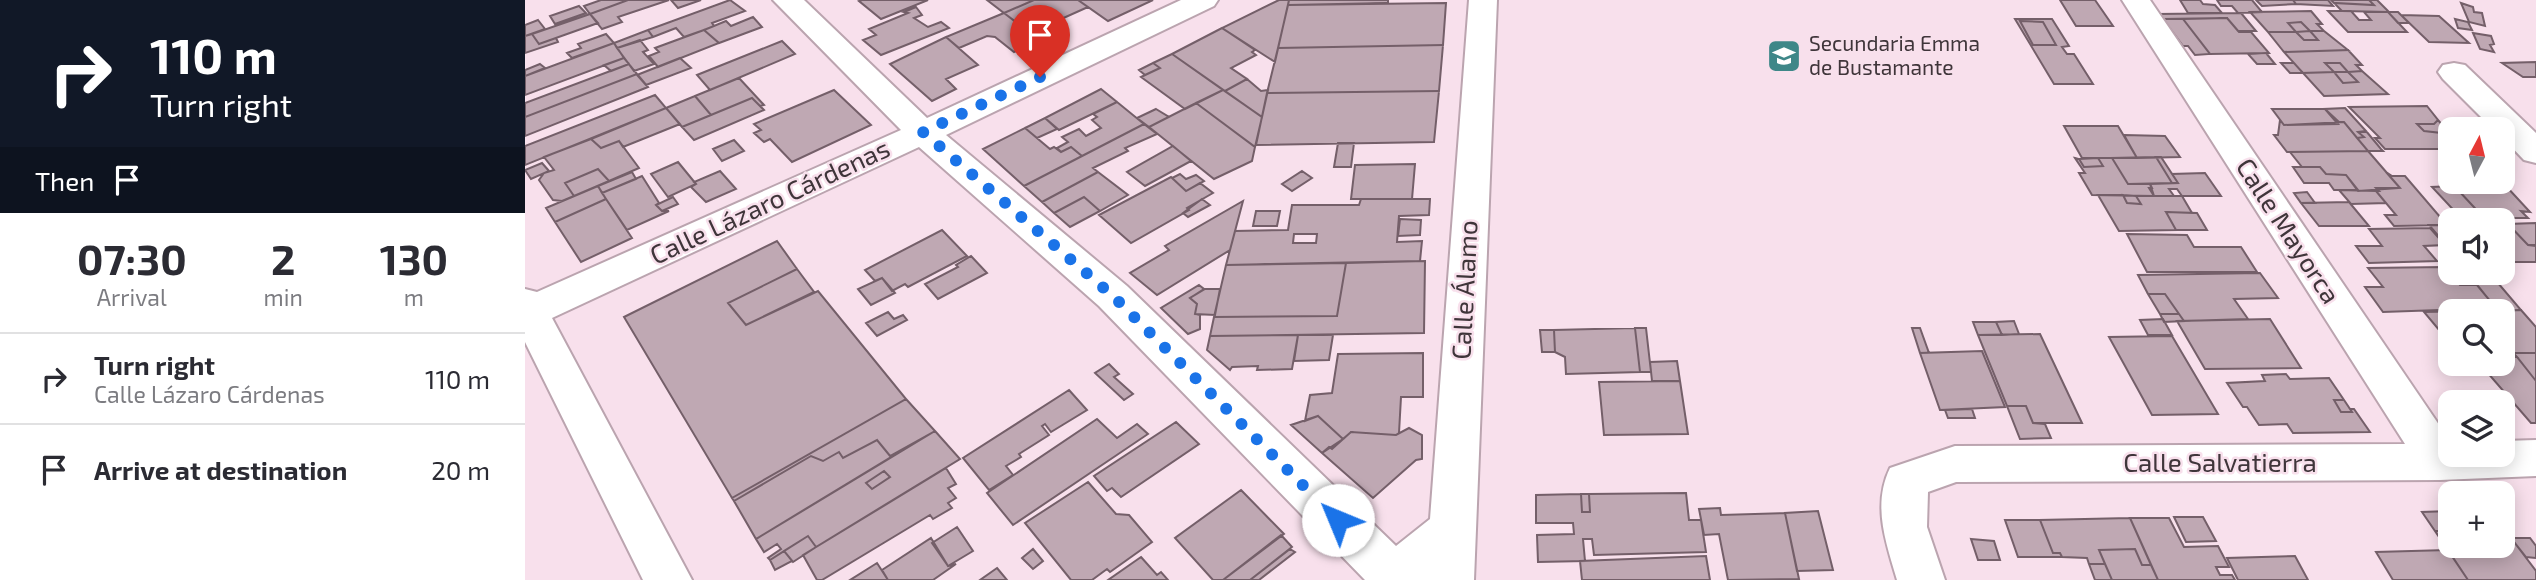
<!DOCTYPE html>
<meta charset="utf-8">
<style>
:root{--surface:#fff;--page:#f2f2f3;--text:#2b2b33;--muted:#7c7c81;--line:#e1e1e2}
body{margin:0;font-family:"Exo 2",sans-serif;background:var(--page);color:var(--text);height:100vh;display:flex;flex-direction:column;font-size:26px;white-space:nowrap}
*{box-sizing:border-box;margin:0}
p{font-size:23px;color:var(--muted)}
.icon{flex:none;width:38px;height:38px;fill:none;stroke:currentColor;stroke-width:2;stroke-linecap:round;stroke-linejoin:round}
.map{position:relative;flex:1;overflow:hidden}
.details{display:flex;flex-direction:column;background:var(--surface);width:525px}
.details>*{flex:none}
.banner{background:#111827;color:#fff;overflow:hidden}
.needle{width:46px;rotate:7deg}
.controls{position:absolute;left:1913px;top:117px;display:grid;gap:14px}
.controls a{display:grid;place-items:center;width:77px;height:77px;border-radius:14px;background:var(--surface);box-shadow:0 4px 18px #0003;font-size:35px}
.pin{position:absolute;display:grid;place-items:center;width:60px;height:60px;color:#fff;margin:-72px -30px;border-radius:50% 50% 50% 0;rotate:-45deg;box-shadow:0 0 7px #0007}
.pin .icon{rotate:45deg}
.me{position:absolute;width:77px;margin:-38px;rotate:315deg;stroke-linejoin:round;filter:drop-shadow(0 0 5px #0008)}
.turn{display:flex;align-items:center;gap:24px;height:147px;padding:0 35px;font-size:32px}
.turn .icon{width:91px;height:91px;stroke-width:2.5}
.turn b{display:block;font-size:49px;line-height:60px}
.then{display:flex;align-items:center;height:66px;padding:0 35px;background:#0003;gap:14px;font-size:26px}
.eta{display:flex;justify-content:space-evenly;align-items:center;height:119px;text-align:center}
.eta b{font-size:42px;font-weight:700;line-height:49px}
ul{padding:0;list-style:none}
li{display:flex;align-items:center;gap:21px;height:91px;padding:0 35px;border-top:2px solid var(--line)}
li div{flex:1}
li b{display:block;font-size:26px}
li em{font-style:normal}
main{display:flex;flex:1;min-height:0}
.map>svg:first-child{display:block}
</style>
<main>
<section class="details">
<div class="banner">
<div class="turn"><svg class="icon" aria-label="right" viewBox="0 0 24 24"><path d="M7 20v-9h11M14 6l5 5-5 5"/></svg><div><b>110 m</b>Turn right</div></div>
<div class="then">Then<svg class="icon" aria-label="arrive" viewBox="0 0 24 24"><path d="M6 21V4h12l-3 4 3 4H6"/></svg></div>
</div>
<div class="eta">
<div><b>07:30</b><p>Arrival</p></div>
<div><b>2</b><p>min</p></div>
<div><b>130</b><p>m</p></div>
</div>
<ul>
<li><svg class="icon" aria-label="right" viewBox="0 0 24 24"><path d="M7 20v-9h11M14 6l5 5-5 5"/></svg><div><b>Turn right</b><p>Calle Lázaro Cárdenas</p></div><em>110 m</em></li>
<li><svg class="icon" aria-label="arrive" viewBox="0 0 24 24"><path d="M6 21V4h12l-3 4 3 4H6"/></svg><div><b>Arrive at destination</b></div><em>20 m</em></li>
</ul>
</section>
<div class="map">
<svg width="2011" height="580" viewBox="0 0 2011 580">
<rect width="100%" height="100%" fill="#f8e0ec"/>
<!-- building -->
<path fill="#bfa8b3" stroke="#745f69" stroke-width="2" fill-rule="evenodd" d="M 76,0 L 103,0 L 65,14 L 59,6 Z
M 103,0 L 144,0 L 93,17 L 97,22 L 77,29 L 65,14 Z
M 146,0 L 176,0 L 153,8 Z
M 205,0 L 220,11 L 187,23 L 189,26 L 179,30 L 159,37 L 151,28 L 128,37 L 123,30 Z
M 337,0 L 403,0 L 356,19 L 334,1 Z
M 462,0 L 509,0 L 479,13 Z
M 509,0 L 553,0 L 563,7 L 505,33 L 479,13 Z
M 553,0 L 628,0 L 583,21 Z
M 754,0 L 764,0 L 750,62 L 697,28 Z
M 764,0 L 863,0 L 863,3 L 763,5 Z
M 1535,0 L 1570,0 L 1588,26 L 1551,26 Z
M 1655,0 L 1675,0 L 1678,4 L 1690,5 L 1697,13 L 1663,13 Z
M 1692,0 L 1727,0 L 1737,12 L 1713,13 L 1707,6 L 1696,6 Z
M 1731,0 L 1768,0 L 1771,4 L 1737,6 Z
M 1768,0 L 1803,0 L 1808,6 L 1771,4 Z
M 1806,0 L 1844,0 L 1849,5 L 1809,3 Z
M 1844,0 L 1852,0 L 1864,12 L 1817,11 L 1809,3 L 1849,5 Z
M 921,3 L 918,45 L 753,48 L 763,5 Z
M 1936,3 L 1948,7 L 1949,12 L 1957,13 L 1960,26 L 1944,22 Z
M 54,6 L 61,13 L 30,24 L 25,16 Z
M 391,7 L 397,15 L 389,18 L 403,27 L 416,22 L 424,28 L 356,55 L 338,40 L 351,35 L 344,29 L 383,13 L 379,12 Z
M 1786,11 L 1797,24 L 1792,24 L 1799,31 L 1785,31 L 1776,22 L 1763,23 L 1771,32 L 1743,32 L 1725,12 Z
M 1803,11 L 1826,11 L 1834,20 L 1846,20 L 1839,12 L 1863,12 L 1882,32 L 1823,32 Z
M 1863,12 L 1873,12 L 1884,23 L 1873,23 Z
M 479,13 L 515,40 L 489,52 L 470,37 L 462,36 L 434,48 L 421,37 Z
M 1716,13 L 1731,31 L 1713,31 L 1702,18 L 1638,19 L 1634,14 Z
M 65,14 L 73,23 L 14,44 L 7,34 Z
M 1876,15 L 1914,16 L 1944,43 L 1904,42 Z
M 228,17 L 237,27 L 194,43 L 179,30 L 201,21 L 206,26 Z
M 1702,18 L 1714,32 L 1726,32 L 1744,53 L 1685,54 L 1658,19 Z
M 1490,19 L 1527,19 L 1544,46 L 1537,47 L 1542,54 L 1549,54 L 1568,84 L 1529,84 ZM 1495,21 L 1518,22 L 1531,45 L 1508,45 Z
M 1638,19 L 1658,19 L 1685,54 L 1670,55 L 1663,46 L 1658,46 Z
M 1930,19 L 1943,22 L 1947,30 L 1933,28 Z
M 13,20 L 20,29 L 0,36 L 0,25 Z
M 1495,21 L 1518,22 L 1531,45 L 1508,45 Z
M 1776,22 L 1785,31 L 1771,32 L 1763,23 Z
M 697,28 L 730,50 L 727,52 L 731,55 L 706,68 L 722,79 L 700,91 L 647,54 Z
M 123,30 L 128,37 L 92,48 L 89,43 Z
M 179,30 L 194,43 L 133,67 L 124,56 L 134,52 L 130,48 Z
M 1785,31 L 1793,40 L 1779,40 L 1771,32 Z
M 1785,31 L 1799,31 L 1823,50 L 1759,52 L 1743,32 L 1771,32 L 1779,40 L 1793,40 Z
M 1948,33 L 1966,36 L 1969,44 L 1965,45 L 1969,52 L 1955,49 Z
M 7,34 L 14,44 L 31,38 L 33,42 L 0,53 L 0,36 Z
M 81,34 L 89,43 L 47,58 L 42,53 L 56,48 L 53,44 Z
M 421,37 L 453,65 L 421,79 L 431,89 L 407,101 L 365,64 Z
M 115,40 L 123,50 L 118,52 L 129,64 L 109,71 L 92,48 Z
M 257,41 L 270,54 L 185,90 L 172,75 Z
M 89,43 L 99,58 L 0,95 L 0,76 Z
M 918,45 L 914,91 L 742,93 L 753,48 Z
M 1823,50 L 1837,65 L 1831,65 L 1837,71 L 1823,72 L 1815,63 L 1800,63 L 1809,72 L 1778,73 L 1759,52 Z
M 1741,53 L 1750,64 L 1732,64 L 1723,54 Z
M 647,54 L 698,90 L 660,109 L 616,77 L 635,68 L 628,63 Z
M 99,58 L 104,64 L 86,71 L 79,65 Z
M 155,58 L 166,68 L 121,85 L 112,75 Z
M 2011,62 L 2011,77 L 1998,77 L 1977,63 Z
M 628,63 L 635,68 L 620,75 L 614,70 Z
M 1756,63 L 1769,63 L 1778,73 L 1765,73 Z
M 1800,63 L 1815,63 L 1823,72 L 1809,72 Z
M 15,64 L 20,68 L 0,76 L 0,70 Z
M 104,64 L 112,74 L 0,117 L 0,103 Z
M 1837,71 L 1863,94 L 1799,96 L 1778,73 L 1809,72 L 1818,83 L 1833,82 L 1823,72 Z
M 1809,72 L 1823,72 L 1833,82 L 1818,83 Z
M 112,74 L 123,87 L 0,136 L 0,117 Z
M 214,78 L 239,105 L 235,106 L 227,98 L 186,115 L 170,96 Z
M 722,79 L 736,91 L 743,90 L 737,117 L 700,91 Z
M 576,89 L 592,102 L 534,130 L 520,118 Z
M 309,90 L 346,125 L 267,162 L 245,139 L 239,142 L 229,133 L 236,130 L 229,124 Z
M 698,90 L 737,117 L 730,147 L 671,103 Z
M 914,91 L 909,142 L 731,145 L 742,93 Z
M 130,95 L 141,108 L 0,165 L 0,146 Z
M 170,96 L 186,115 L 157,127 L 141,108 Z
M 227,98 L 239,110 L 169,140 L 157,127 Z
M 592,102 L 619,124 L 557,156 L 546,147 L 536,152 L 532,148 L 543,142 L 537,137 L 554,129 L 561,136 L 576,128 L 567,120 L 572,117 L 568,114 Z
M 671,103 L 730,147 L 727,161 L 689,179 L 624,127 Z
M 1902,106 L 1913,120 L 1909,124 L 1892,124 L 1899,131 L 1925,134 L 1925,149 L 1860,149 L 1850,138 L 1855,138 L 1824,107 Z
M 141,108 L 155,124 L 98,147 L 94,141 L 76,148 L 66,139 Z
M 1820,108 L 1841,131 L 1833,132 L 1839,137 L 1832,138 L 1819,122 L 1814,122 L 1800,109 Z
M 631,109 L 644,117 L 624,127 L 612,118 Z
M 1747,109 L 1800,109 L 1813,124 L 1759,125 Z
M 520,118 L 532,129 L 512,138 L 500,128 Z
M 1755,120 L 1759,125 L 1819,122 L 1843,151 L 1762,152 L 1749,135 L 1753,135 Z
M 1913,120 L 1925,134 L 1899,131 L 1892,124 L 1909,124 Z
M 619,124 L 632,134 L 600,148 L 603,151 L 568,168 L 573,172 L 517,202 L 499,186 Z
M 1539,126 L 1593,126 L 1612,158 L 1557,158 Z
M 500,128 L 525,149 L 529,147 L 536,152 L 546,147 L 557,156 L 499,186 L 458,149 Z
M 1841,131 L 1856,149 L 1858,151 L 1843,151 L 1832,138 L 1839,137 L 1833,132 Z
M 1599,135 L 1640,136 L 1655,157 L 1612,158 Z
M 66,139 L 76,148 L 94,141 L 114,168 L 84,181 L 73,169 L 40,183 L 49,196 L 37,201 L 28,200 L 14,180 L 19,173 L 29,170 L 19,157 Z
M 209,140 L 219,151 L 197,161 L 188,149 Z
M 813,143 L 829,143 L 826,167 L 809,167 Z
M 648,146 L 666,161 L 620,186 L 602,172 Z
M 1843,151 L 1875,188 L 1833,191 L 1821,175 L 1801,174 L 1795,167 L 1777,167 L 1765,152 Z
M 1631,157 L 1647,183 L 1603,184 L 1587,158 Z
M 1631,157 L 1636,157 L 1653,183 L 1647,183 Z
M 1550,158 L 1554,159 L 1559,167 L 1578,166 L 1573,158 L 1587,158 L 1603,184 L 1625,184 L 1629,196 L 1567,195 L 1554,173 L 1560,173 Z
M 1573,158 L 1578,166 L 1559,167 L 1554,159 Z
M 153,162 L 171,184 L 143,197 L 126,174 Z
M 17,163 L 24,171 L 6,179 L 0,170 Z
M 890,164 L 887,199 L 826,199 L 830,165 Z
M 1768,167 L 1795,167 L 1801,174 L 1821,175 L 1833,190 L 1809,190 L 1804,183 L 1779,183 Z
M 73,169 L 84,181 L 49,196 L 40,183 Z
M 195,171 L 211,189 L 181,202 L 166,187 L 171,184 L 169,182 Z
M 777,171 L 787,178 L 767,191 L 757,184 Z
M 107,172 L 111,179 L 77,193 L 73,186 Z
M 573,172 L 603,195 L 575,211 L 559,197 L 529,213 L 517,202 Z
M 1861,172 L 1867,176 L 1880,176 L 1922,225 L 1869,226 L 1860,215 L 1871,215 L 1851,191 L 1854,191 L 1851,188 L 1875,188 Z
M 1680,173 L 1696,196 L 1657,196 L 1652,189 L 1644,189 L 1649,196 L 1629,196 L 1624,188 L 1627,188 L 1625,184 L 1653,183 L 1647,174 Z
M 655,174 L 661,179 L 671,175 L 679,181 L 661,191 L 647,178 Z
M 117,176 L 134,203 L 131,205 L 137,211 L 144,211 L 102,230 L 77,193 Z
M 646,177 L 661,191 L 675,183 L 688,193 L 662,208 L 664,210 L 606,243 L 574,215 Z
M 1980,185 L 2005,212 L 1996,211 L 2003,218 L 1959,218 L 1934,191 L 1942,191 L 1938,186 Z
M 73,186 L 81,199 L 30,222 L 21,208 Z
M 1930,186 L 1934,191 L 1959,218 L 1936,218 L 1907,187 Z
M 1814,190 L 1851,191 L 1861,203 L 1826,204 Z
M 1782,192 L 1790,203 L 1776,203 L 1769,193 Z
M 1573,195 L 1598,195 L 1602,203 L 1616,204 L 1611,196 L 1657,196 L 1667,213 L 1641,212 L 1651,230 L 1594,231 Z
M 1598,195 L 1611,196 L 1616,204 L 1602,203 Z
M 148,197 L 153,204 L 137,211 L 131,205 Z
M 559,197 L 575,211 L 545,227 L 529,213 Z
M 81,199 L 107,238 L 56,262 L 30,222 Z
M 677,199 L 685,205 L 663,217 L 658,213 Z
M 836,199 L 905,199 L 904,215 L 874,216 L 872,242 L 897,241 L 895,261 L 701,265 L 710,231 L 763,230 L 767,205 L 834,205 ZM 769,234 L 792,234 L 791,243 L 768,243 Z
M 718,201 L 705,250 L 632,295 L 605,273 L 644,250 L 640,246 Z
M 1824,202 L 1844,226 L 1794,226 L 1776,203 Z
M 731,211 L 755,211 L 752,226 L 728,226 Z
M 1641,212 L 1672,213 L 1682,230 L 1651,230 Z
M 875,219 L 896,220 L 895,235 L 873,236 Z
M 2011,223 L 2011,245 L 2003,245 L 1983,224 Z
M 1978,224 L 1983,224 L 2003,245 L 2011,246 L 2011,262 L 1985,262 L 1978,253 Z
M 1904,225 L 1922,225 L 1925,228 L 1925,245 L 1921,245 Z
M 1905,228 L 1920,245 L 1899,246 L 1912,261 L 1844,263 L 1831,246 L 1857,246 L 1844,229 Z
M 417,230 L 442,256 L 383,287 L 380,284 L 367,291 L 357,278 L 350,281 L 340,270 Z
M 1602,234 L 1662,235 L 1669,247 L 1716,247 L 1732,272 L 1622,272 Z
M 252,241 L 272,269 L 203,303 L 221,325 L 293,291 L 381,399 L 207,498 L 99,317 Z
M 446,256 L 462,273 L 413,299 L 400,284 L 433,267 L 431,265 Z
M 900,261 L 899,333 L 685,336 L 689,317 L 812,316 L 821,263 Z
M 821,263 L 812,316 L 689,317 L 701,265 Z
M 1921,267 L 1935,285 L 1952,285 L 1971,308 L 1858,312 L 1840,287 L 1858,287 L 1843,268 Z
M 272,269 L 289,292 L 221,325 L 203,303 Z
M 1735,273 L 1753,298 L 1709,299 L 1723,319 L 1659,321 L 1640,294 L 1623,294 L 1613,275 Z
M 357,278 L 370,293 L 346,305 L 333,289 Z
M 1950,282 L 1973,283 L 1996,310 L 1973,311 Z
M 674,285 L 679,289 L 665,298 L 672,304 L 670,314 L 675,315 L 675,329 L 663,334 L 636,308 Z
M 680,289 L 695,289 L 690,315 L 670,314 L 672,304 L 665,298 Z
M 1623,294 L 1640,294 L 1654,314 L 1635,314 Z
M 1996,310 L 2011,327 L 2011,353 L 1988,353 L 1992,357 L 1978,357 L 1978,312 L 1925,312 L 1925,343 L 1899,312 Z
M 363,312 L 369,319 L 378,315 L 382,320 L 352,336 L 341,323 Z
M 1635,314 L 1654,314 L 1659,321 L 1639,322 Z
M 1638,319 L 1647,335 L 1623,335 L 1615,320 Z
M 1745,319 L 1776,368 L 1680,369 L 1652,321 Z
M 1489,321 L 1494,334 L 1477,335 L 1471,322 Z
M 1448,322 L 1471,322 L 1477,335 L 1453,335 Z
M 1110,328 L 1115,372 L 1041,374 L 1040,357 L 1030,352 L 1029,330 Z
M 1110,328 L 1121,328 L 1126,372 L 1115,372 Z
M 1387,328 L 1395,328 L 1404,353 L 1395,353 Z
M 1015,330 L 1029,330 L 1030,352 L 1017,352 Z
M 1515,334 L 1557,423 L 1508,423 L 1501,406 L 1482,406 L 1453,335 Z
M 773,335 L 767,369 L 732,370 L 733,366 L 707,367 L 705,370 L 682,350 L 685,336 Z
M 773,335 L 808,335 L 804,360 L 769,361 Z
M 1647,336 L 1693,414 L 1627,415 L 1584,337 Z
M 1457,351 L 1480,407 L 1415,410 L 1395,353 Z
M 898,353 L 898,397 L 876,397 L 874,433 L 871,435 L 826,432 L 818,439 L 793,416 L 780,421 L 785,395 L 807,393 L 813,354 Z
M 1988,353 L 2011,353 L 2011,381 L 1992,357 Z
M 1978,357 L 1992,357 L 2011,381 L 2011,423 L 2006,423 L 1955,364 L 1978,364 Z
M 1152,361 L 1155,381 L 1127,381 L 1125,362 Z
M 584,364 L 594,374 L 589,377 L 608,394 L 599,400 L 570,373 Z
M 1761,374 L 1765,379 L 1804,378 L 1819,400 L 1809,400 L 1816,412 L 1827,412 L 1825,409 L 1829,409 L 1845,432 L 1768,433 L 1762,424 L 1734,425 L 1722,407 L 1718,407 L 1702,383 L 1740,381 L 1737,375 Z
M 1155,381 L 1163,434 L 1079,435 L 1074,382 Z
M 544,390 L 562,410 L 526,432 L 520,424 L 517,426 L 524,435 L 494,454 L 496,457 L 481,466 L 488,475 L 464,490 L 438,458 Z
M 381,399 L 410,431 L 365,456 L 352,440 L 318,458 L 314,452 L 298,461 L 286,456 L 209,501 L 207,498 Z
M 1809,400 L 1819,400 L 1827,412 L 1816,412 Z
M 1482,406 L 1501,406 L 1508,423 L 1520,424 L 1526,438 L 1495,439 Z
M 1447,409 L 1450,418 L 1423,418 L 1420,410 Z
M 793,416 L 818,439 L 797,453 L 766,425 Z
M 572,419 L 592,438 L 612,424 L 623,434 L 488,525 L 462,493 Z
M 651,422 L 674,444 L 596,497 L 587,488 L 582,491 L 569,476 Z
M 884,428 L 897,435 L 897,459 L 891,460 L 848,498 L 797,453 L 804,447 L 807,449 L 826,432 L 871,435 Z
M 410,431 L 435,459 L 291,547 L 283,536 L 245,560 L 243,558 L 256,549 L 252,544 L 239,552 L 231,539 ZM 359,471 L 365,477 L 347,489 L 341,483 Z
M 352,440 L 366,457 L 231,539 L 209,501 L 286,456 L 298,461 L 314,452 L 318,458 Z
M 421,468 L 431,484 L 423,488 L 431,498 L 423,503 L 427,508 L 408,519 L 405,515 L 297,580 L 292,580 L 278,555 Z
M 359,471 L 365,477 L 347,489 L 341,483 Z
M 563,482 L 591,514 L 604,515 L 627,542 L 585,572 L 582,569 L 567,580 L 546,580 L 500,523 Z
M 716,490 L 759,534 L 698,580 L 688,580 L 650,538 Z
M 1161,493 L 1164,520 L 1176,520 L 1181,552 L 1069,555 L 1067,539 L 1058,539 L 1060,561 L 1013,562 L 1012,535 L 1049,534 L 1048,523 L 1011,523 L 1011,495 L 1056,494 L 1057,512 L 1065,512 L 1064,494 Z
M 1056,494 L 1064,494 L 1065,512 L 1057,512 Z
M 1195,508 L 1196,515 L 1260,513 L 1274,579 L 1203,580 L 1194,534 L 1179,535 L 1174,509 Z
M 1293,511 L 1308,570 L 1272,571 L 1260,513 Z
M 1925,511 L 1925,531 L 1910,531 L 1897,512 Z
M 1649,517 L 1678,517 L 1691,541 L 1661,542 Z
M 1605,518 L 1626,565 L 1617,565 L 1610,549 L 1574,550 L 1580,564 L 1564,564 L 1562,558 L 1537,557 L 1535,553 L 1528,553 L 1515,520 Z
M 1605,518 L 1644,518 L 1659,547 L 1693,546 L 1704,567 L 1691,567 L 1695,575 L 1707,575 L 1710,580 L 1633,580 Z
M 1480,520 L 1515,520 L 1528,553 L 1535,553 L 1537,557 L 1493,557 Z
M 432,527 L 448,551 L 423,566 L 407,543 Z
M 1978,530 L 1980,530 L 2011,571 L 2011,580 L 1943,580 L 1910,531 L 1925,531 L 1925,546 L 1978,546 Z
M 756,535 L 767,547 L 725,580 L 698,580 Z
M 283,536 L 291,547 L 268,562 L 259,551 Z
M 406,538 L 423,566 L 431,564 L 408,580 L 363,580 L 357,570 Z
M 1986,538 L 2005,538 L 2011,546 L 2011,558 L 2001,557 Z
M 1446,539 L 1469,541 L 1475,560 L 1453,560 Z
M 508,549 L 518,561 L 508,569 L 497,558 Z
M 765,549 L 770,552 L 734,580 L 725,580 Z
M 1610,549 L 1617,565 L 1626,565 L 1633,580 L 1587,580 L 1574,550 Z
M 1923,550 L 1943,580 L 1868,580 L 1851,552 Z
M 259,551 L 267,561 L 250,570 L 245,560 Z
M 1181,556 L 1185,580 L 1057,580 L 1055,561 Z
M 1770,556 L 1783,580 L 1713,580 L 1702,558 Z
M 616,557 L 632,575 L 636,572 L 643,580 L 583,580 Z
M 352,563 L 363,580 L 325,580 Z
M 1564,564 L 1580,564 L 1587,580 L 1570,580 Z
M 472,568 L 482,580 L 455,580 Z"/>
<g fill="none" stroke-linecap="round" stroke-linejoin="round">
<!-- minor casing -->
<g stroke="#bba4af" stroke-width="4">
<path id="minor" d="M 248,0 L 279,0 L 402,118 L 656,0 L 693,0 L 689,6 L 421,135 L 602,286 L 871,546 L 905,519 L 944,0 L 972,0 L 949,580 L 840,580 L 574,306 L 394,147 L 27,318 L 167,580 L 118,580 L 0,342 L 0,289 L 12,292 L 376,130 Z
M 1597,0 L 1625,0 L 1925,441 L 1925,455 L 1978,455 L 1978,441 L 2011,440 L 2011,476 L 1915,480 L 1431,482 L 1403,492 L 1402,527 L 1420,580 L 1372,580 C 1361,543 1347,505 1365,468 L 1430,446 L 1880,444 Z
M 1929,63 L 1940,65 L 2011,133 L 2011,163 L 1999,160 L 1978,138 L 1978,130 L 1969,130 L 1918,79 L 1913,72 L 1918,65 Z"/>
</g>
<!-- minor -->
<use href="#minor" fill="#fff" fill-rule="evenodd"/>
</g>
<g fill="none" stroke-linecap="round" stroke-linejoin="round">
<!-- route -->
<path stroke="#1a73e8" stroke-width="12" stroke-dasharray="0 21.6" d="M 515,77 L 398,132 L 588,296 L 813,520"/>
</g>
<!-- icons -->
<defs>
<g id="school-square" transform="scale(1.75)"><rect x="-9" y="-9" width="18" height="18" rx="4" fill="#3e8788" stroke="#f8e0ec"/><path d="M0-5L7-2L0 1L-7-2ZM-4 1L0 2.5L4 1V4Q0 6-4 4Z" fill="#fff"/></g>
</defs>
<g fill-rule="evenodd">
<use href="#school-square" x="1259" y="56"/>
</g>
<g text-anchor="middle" stroke-width="5" stroke-linejoin="round" paint-order="stroke">
<!-- far-poi labels -->
<g font-size="21" fill="#3f353a" stroke="#f8e0ec" text-anchor="start">
<text x="1284" y="51">Secundaria Emma<tspan x="1284" dy="24">de Bustamante</tspan></text>
</g>
<!-- street labels -->
<g font-size="26" fill="#3f353a" stroke="#f8e0ec">
<text transform="translate(245 202) rotate(-25)" y="9">Calle Lázaro Cárdenas</text>
<text transform="translate(1763 231) rotate(57)" y="9">Calle Mayorca</text>
<text transform="translate(940 290) rotate(-87)" y="9">Calle Álamo</text>
<text x="1695" y="472">Calle Salvatierra</text>
</g>
</g>
</svg>
<div class="controls">
<a><svg class="needle" viewBox="-14 -14 28 28"><path d="M0-13l5 13h-10z" fill="#e53935"/><path d="M0 13l5-13h-10z" fill="#7c7c81"/></svg></a>
<a><svg class="icon" aria-label="sound" viewBox="0 0 24 24"><path d="M4 9h4l5-4v14l-5-4H4zM17 9q2 3 0 6"/></svg></a>
<a><svg class="icon" aria-label="search" viewBox="0 0 24 24"><circle cx="10" cy="10" r="6"/><path d="M15 15l6 6"/></svg></a>
<a><svg class="icon" aria-label="layers" viewBox="0 0 24 24"><path d="M12 4l9 5-9 5-9-5zM3 14l9 5 9-5"/></svg></a>
<a>+</a>
</div>
<div class="pin" style="left:515px;top:77px;background:#d93025"><svg class="icon" aria-label="arrive" viewBox="0 0 24 24"><path d="M6 21V4h12l-3 4 3 4H6"/></svg></div>
<svg class="me" style="left:813px;top:520px" viewBox="-20 -20 40 40"><circle r="19" fill="#fff"/><path d="M0-13L10 11 0 6-10 11z" fill="#1a73e8"/></svg>
</div>
</main>
